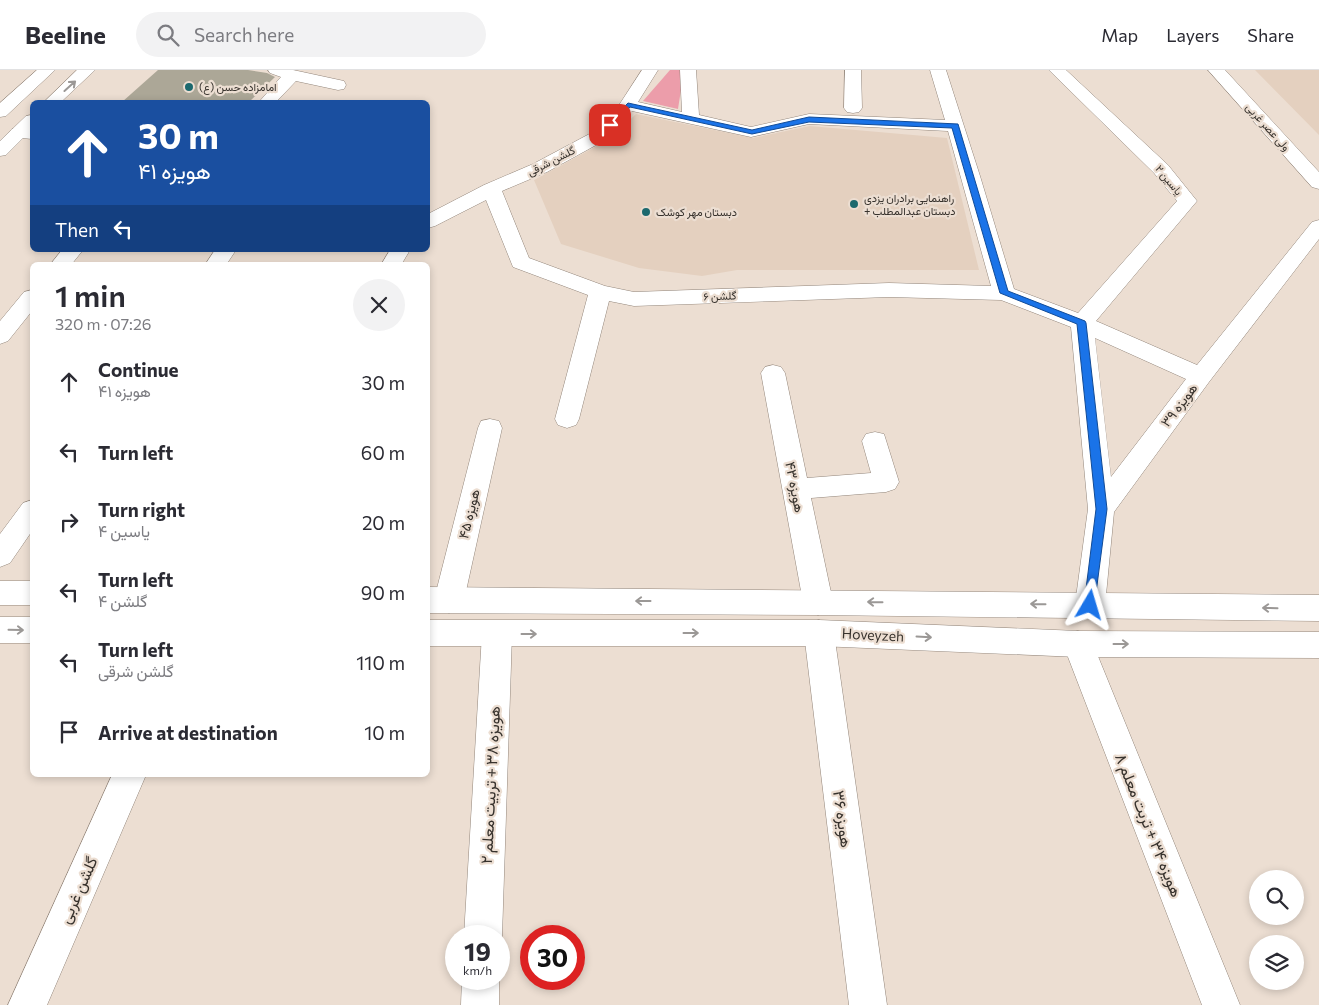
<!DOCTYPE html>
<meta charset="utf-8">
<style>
:root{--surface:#fff;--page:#f2f2f3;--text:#2b2b33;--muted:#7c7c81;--line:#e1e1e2}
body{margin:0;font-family:Commissioner,Vazirmatn,sans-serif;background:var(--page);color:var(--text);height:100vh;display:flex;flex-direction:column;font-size:19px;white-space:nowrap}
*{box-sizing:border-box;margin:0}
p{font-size:16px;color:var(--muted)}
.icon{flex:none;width:28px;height:28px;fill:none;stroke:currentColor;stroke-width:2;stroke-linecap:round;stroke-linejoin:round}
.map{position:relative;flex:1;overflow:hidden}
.sheet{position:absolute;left:30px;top:192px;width:400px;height:515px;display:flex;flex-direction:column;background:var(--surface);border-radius:8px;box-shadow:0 2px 8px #0003}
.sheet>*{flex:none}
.hud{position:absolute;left:30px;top:30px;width:400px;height:152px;border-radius:8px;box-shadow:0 2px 8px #0003;background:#1a4fa0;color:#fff;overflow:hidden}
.controls{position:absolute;left:1249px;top:800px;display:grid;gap:10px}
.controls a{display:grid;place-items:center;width:55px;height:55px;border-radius:50%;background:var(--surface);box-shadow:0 2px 8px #0003;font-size:25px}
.speed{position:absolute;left:445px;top:855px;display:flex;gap:10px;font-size:25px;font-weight:700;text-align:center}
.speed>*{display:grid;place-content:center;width:65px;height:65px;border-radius:50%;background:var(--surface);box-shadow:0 2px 8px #0003;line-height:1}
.speed small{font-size:12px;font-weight:400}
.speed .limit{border:8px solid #d22;background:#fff;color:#111}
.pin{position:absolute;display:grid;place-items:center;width:42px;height:42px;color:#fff;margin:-21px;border-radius:10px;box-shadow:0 2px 8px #0006}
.me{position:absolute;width:55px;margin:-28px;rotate:7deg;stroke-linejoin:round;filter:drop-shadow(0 0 4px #0008)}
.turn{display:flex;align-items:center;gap:18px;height:105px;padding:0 25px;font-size:22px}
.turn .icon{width:65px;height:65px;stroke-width:2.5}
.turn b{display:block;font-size:35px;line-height:42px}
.then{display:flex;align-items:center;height:48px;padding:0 25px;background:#0003;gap:10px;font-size:19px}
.round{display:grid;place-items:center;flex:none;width:52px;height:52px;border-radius:26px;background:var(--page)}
.overview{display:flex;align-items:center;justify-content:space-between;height:85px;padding:0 25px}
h1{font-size:30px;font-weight:600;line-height:38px}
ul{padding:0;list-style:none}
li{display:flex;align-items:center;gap:15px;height:70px;padding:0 25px}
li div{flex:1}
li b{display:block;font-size:19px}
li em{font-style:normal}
header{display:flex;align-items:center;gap:30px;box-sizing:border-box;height:70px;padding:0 25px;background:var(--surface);border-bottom:1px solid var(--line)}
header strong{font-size:24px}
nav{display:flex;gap:28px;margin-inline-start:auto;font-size:18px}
.search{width:350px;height:45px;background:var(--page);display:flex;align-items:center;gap:12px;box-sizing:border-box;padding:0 18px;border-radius:28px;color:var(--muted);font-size:19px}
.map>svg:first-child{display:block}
</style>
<header>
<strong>Beeline</strong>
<div class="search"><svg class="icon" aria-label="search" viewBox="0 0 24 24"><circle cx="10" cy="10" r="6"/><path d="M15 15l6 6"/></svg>Search here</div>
<nav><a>Map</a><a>Layers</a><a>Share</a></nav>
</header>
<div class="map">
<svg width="1319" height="935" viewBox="0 0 1319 935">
<rect width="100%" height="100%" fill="#ecded2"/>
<!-- built -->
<path fill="#e4d0bf" d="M 1255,0 L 1319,0 L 1319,65 Z
M 636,44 L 753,68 L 810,56 L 947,68 L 979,200 L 737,200 L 702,206 L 639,198 L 561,174 L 534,110 L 610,69 Z"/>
<!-- green -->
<path fill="#ec9daa" d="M 670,0 L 684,0 L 678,39 L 643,31 Z"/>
<!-- building -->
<path fill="#aca797" d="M 158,0 L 248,0 L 267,3 L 275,7 L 249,32 L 122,32 Z"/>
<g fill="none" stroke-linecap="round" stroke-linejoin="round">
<!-- minor casing -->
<g stroke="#93867b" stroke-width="1">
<path id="minor" d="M 268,0 L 293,0 L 344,11 L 346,15 L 344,19 L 338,20 L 296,11 L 276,32 L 259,32 L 281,7 L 270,3 Z
M 642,0 L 658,0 L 638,32 L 682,42 L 680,0 L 696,0 L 699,45 L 751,57 L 809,44 L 945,50 L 930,0 L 946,0 L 980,106 L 1014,219 L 1078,243 L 1177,131 L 1154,103 L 1049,0 L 1066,0 L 1168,95 L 1197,131 L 1096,251 L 1197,295 L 1312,152 L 1319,150 L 1319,169 L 1209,312 L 1114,442 L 1105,535 L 1100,544 L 1090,548 L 1080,544 L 1075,535 L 1088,439 L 1071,257 L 1001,230 L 889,227 L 634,236 L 609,231 L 579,349 L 576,355 L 567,358 L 558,355 L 555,349 L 588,225 L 513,197 L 486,130 L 435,156 L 428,158 L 428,144 L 484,115 L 533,94 L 595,61 L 621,32 ZM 632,41 L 751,67 L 809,54 L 948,61 L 991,216 L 889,213 L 634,222 L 605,216 L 529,188 L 502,121 L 547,102 L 607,69 ZM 1095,268 L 1186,309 L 1111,407 Z
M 845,0 L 861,0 L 862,38 L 859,42 L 853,43 L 847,42 L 844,38 Z
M 18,58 L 32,59 L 32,69 L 12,67 L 9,63 L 12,59 Z
M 62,180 L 83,180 L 71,195 L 50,195 Z
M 215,180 L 236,180 L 226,195 L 205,195 Z
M 390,180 L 410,180 L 401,195 L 381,195 Z
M 32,220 L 32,241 L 8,271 L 0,274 L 0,251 L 24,222 Z
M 773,295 L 781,297 L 785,303 L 807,408 L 871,403 L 862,371 L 866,364 L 875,362 L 884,364 L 899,412 L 895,419 L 886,422 L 811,428 L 833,532 L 828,541 L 818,545 L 808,541 L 803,532 L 761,303 L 765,297 Z
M 490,349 L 499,351 L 502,358 L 464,530 L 459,539 L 449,543 L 439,539 L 434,530 L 478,358 L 481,351 Z
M 32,430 L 32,461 L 10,493 L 0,497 L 0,464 L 23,433 Z
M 819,550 L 830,554 L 834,563 L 887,935 L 849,935 L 804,563 L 808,554 Z
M 497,551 L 508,555 L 512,564 L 502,866 L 499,873 L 499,866 L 464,866 L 482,564 L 486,555 Z
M 1078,561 L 1089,564 L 1093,574 L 1240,935 L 1202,935 L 1063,574 L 1067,564 Z
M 112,705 L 146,705 L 47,935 L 8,935 Z
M 499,906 L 499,935 L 461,935 L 462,909 L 499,909 Z"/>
</g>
<!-- secondary casing -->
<g stroke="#93867b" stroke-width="1">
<path id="secondary" d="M 1208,0 L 1225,0 L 1319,102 L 1319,119 L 1312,117 Z"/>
</g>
<!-- primary casing -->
<g stroke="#93867b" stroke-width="1">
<path id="primary" d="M 37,0 L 55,0 L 6,46 L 0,47 L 0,33 Z
M 77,0 L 95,0 L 61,32 L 44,32 Z
M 32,45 L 32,59 L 6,85 L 0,86 L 0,71 L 26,46 Z
M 0,511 L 32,511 L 32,535 L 0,535 Z
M 428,517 L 1319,525 L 1319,551 L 818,545 L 428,543 Z
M 0,547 L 32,547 L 32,573 L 0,573 Z
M 428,550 L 819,550 L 1078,561 L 1319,562 L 1319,588 L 1078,587 L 819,576 L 428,576 Z"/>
</g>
<!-- minor -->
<use href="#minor" fill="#fff" fill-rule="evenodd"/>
<!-- secondary -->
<use href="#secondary" fill="#fff" fill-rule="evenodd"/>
<!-- primary -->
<use href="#primary" fill="#fff" fill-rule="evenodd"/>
</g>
<!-- one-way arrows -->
<defs><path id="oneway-shaft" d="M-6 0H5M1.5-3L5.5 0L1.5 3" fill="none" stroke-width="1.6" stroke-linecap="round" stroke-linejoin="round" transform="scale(1.25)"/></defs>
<g stroke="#9b9896">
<use href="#oneway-shaft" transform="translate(70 16) rotate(-42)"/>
<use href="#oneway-shaft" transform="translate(643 531) rotate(-180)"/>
<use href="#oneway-shaft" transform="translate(875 532) rotate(-179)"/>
<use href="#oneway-shaft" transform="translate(1038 534) rotate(-179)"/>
<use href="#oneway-shaft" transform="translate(1270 538) rotate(-179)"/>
<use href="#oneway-shaft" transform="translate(16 560) rotate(1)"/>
<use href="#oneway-shaft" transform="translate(691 563)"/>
<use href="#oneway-shaft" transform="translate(529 564)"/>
<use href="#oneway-shaft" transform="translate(924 567) rotate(3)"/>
<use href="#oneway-shaft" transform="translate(1121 574)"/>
</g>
<!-- route -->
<path fill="#1a73e8" stroke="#114b97" d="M 628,33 L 752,60 L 809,47 L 958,54 L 1008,221 L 1085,251 L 1086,253 L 1107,439 L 1094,538 L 1090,540 L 1085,538 L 1084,535 L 1096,439 L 1077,254 L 1000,223 L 952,58 L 809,52 L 752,64 L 630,37 L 613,57 L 608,57 L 608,54 Z"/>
<!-- markers -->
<g fill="#1c696e" stroke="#ecded2" stroke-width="2">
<circle cx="189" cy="17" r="5"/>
<circle cx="854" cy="134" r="5"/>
<circle cx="646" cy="142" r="5"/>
</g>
<g text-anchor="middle" stroke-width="4.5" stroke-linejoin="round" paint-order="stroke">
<!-- far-poi labels -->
<g font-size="11" fill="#37322d" stroke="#ecded2" text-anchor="start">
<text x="199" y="21">امامزاده حسن (ع)</text>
<text x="864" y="132">راهنمایی برادران یزدی<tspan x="864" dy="13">+ دبستان عبدالمطلب</tspan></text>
<text x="656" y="146">دبستان مهر کوشک</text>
</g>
<!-- far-street labels -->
<g font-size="11" fill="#37322d" stroke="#ecded2">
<text transform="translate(1268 57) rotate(48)" y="4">ولی عصر غربی</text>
<text transform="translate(551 91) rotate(-27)" y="4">گلشن شرقی</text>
<text transform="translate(1169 110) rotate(50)" y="4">یاسین ۲</text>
<text transform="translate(720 226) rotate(-2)" y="4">گلشن ۶</text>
</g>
<!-- street labels -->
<g font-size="14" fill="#37322d" stroke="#ecded2">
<text transform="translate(1179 335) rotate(-53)" y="5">هویزه ۳۹</text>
<text transform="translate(795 417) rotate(79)" y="5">هویزه ۴۳</text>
<text transform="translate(469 444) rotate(-76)" y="5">هویزه ۴۵</text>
<text transform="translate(873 565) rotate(3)" y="5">Hoveyzeh</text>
</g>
<!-- near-street labels -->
<g font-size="16" fill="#37322d" stroke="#ecded2">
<text transform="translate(490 715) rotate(-87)" y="6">هویزه ۳۸ + تربیت معلم ۲</text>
<text transform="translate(843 749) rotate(82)" y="6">هویزه ۳۶</text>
<text transform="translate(1149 755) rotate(68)" y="6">هویزه ۳۴ + تربت معلم ۸</text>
<text transform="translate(78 820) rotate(-66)" y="6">گلشن غربی</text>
</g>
</g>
</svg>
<div class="controls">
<a><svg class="icon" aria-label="search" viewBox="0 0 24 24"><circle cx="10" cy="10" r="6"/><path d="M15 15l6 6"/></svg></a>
<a><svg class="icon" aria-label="layers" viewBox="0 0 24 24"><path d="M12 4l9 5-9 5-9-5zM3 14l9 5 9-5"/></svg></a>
</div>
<div class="speed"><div>19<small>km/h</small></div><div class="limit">30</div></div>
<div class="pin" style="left:610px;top:55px;background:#d93025"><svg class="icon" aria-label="arrive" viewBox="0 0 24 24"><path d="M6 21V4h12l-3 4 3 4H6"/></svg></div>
<svg class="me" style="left:1090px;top:535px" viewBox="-20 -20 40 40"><path d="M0-17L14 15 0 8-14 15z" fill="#1a73e8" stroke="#fff" stroke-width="4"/></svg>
<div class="hud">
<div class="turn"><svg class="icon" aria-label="ahead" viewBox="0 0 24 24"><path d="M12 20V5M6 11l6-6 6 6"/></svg><div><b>30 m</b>هویزه ۴۱</div></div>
<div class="then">Then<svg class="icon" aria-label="left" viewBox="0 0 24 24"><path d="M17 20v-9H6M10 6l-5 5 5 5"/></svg></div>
</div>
<section class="sheet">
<div class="overview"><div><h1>1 min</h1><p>320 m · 07:26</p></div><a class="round"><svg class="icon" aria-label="close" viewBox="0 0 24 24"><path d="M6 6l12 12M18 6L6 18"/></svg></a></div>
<ul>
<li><svg class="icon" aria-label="ahead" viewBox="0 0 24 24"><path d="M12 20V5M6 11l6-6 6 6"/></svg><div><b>Continue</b><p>هویزه ۴۱</p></div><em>30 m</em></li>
<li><svg class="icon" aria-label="left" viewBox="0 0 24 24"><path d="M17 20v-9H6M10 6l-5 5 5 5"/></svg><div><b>Turn left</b></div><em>60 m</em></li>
<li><svg class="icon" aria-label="right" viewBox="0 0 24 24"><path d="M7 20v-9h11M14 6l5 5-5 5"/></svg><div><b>Turn right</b><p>یاسین ۴</p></div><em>20 m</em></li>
<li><svg class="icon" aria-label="left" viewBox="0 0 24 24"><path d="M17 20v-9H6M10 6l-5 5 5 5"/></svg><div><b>Turn left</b><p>گلشن ۴</p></div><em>90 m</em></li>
<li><svg class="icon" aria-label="left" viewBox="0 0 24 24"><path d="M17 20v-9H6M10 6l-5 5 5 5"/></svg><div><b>Turn left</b><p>گلشن شرقی</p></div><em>110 m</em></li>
<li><svg class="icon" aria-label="arrive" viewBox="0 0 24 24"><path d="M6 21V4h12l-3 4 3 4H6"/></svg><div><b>Arrive at destination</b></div><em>10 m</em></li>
</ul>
</section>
</div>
